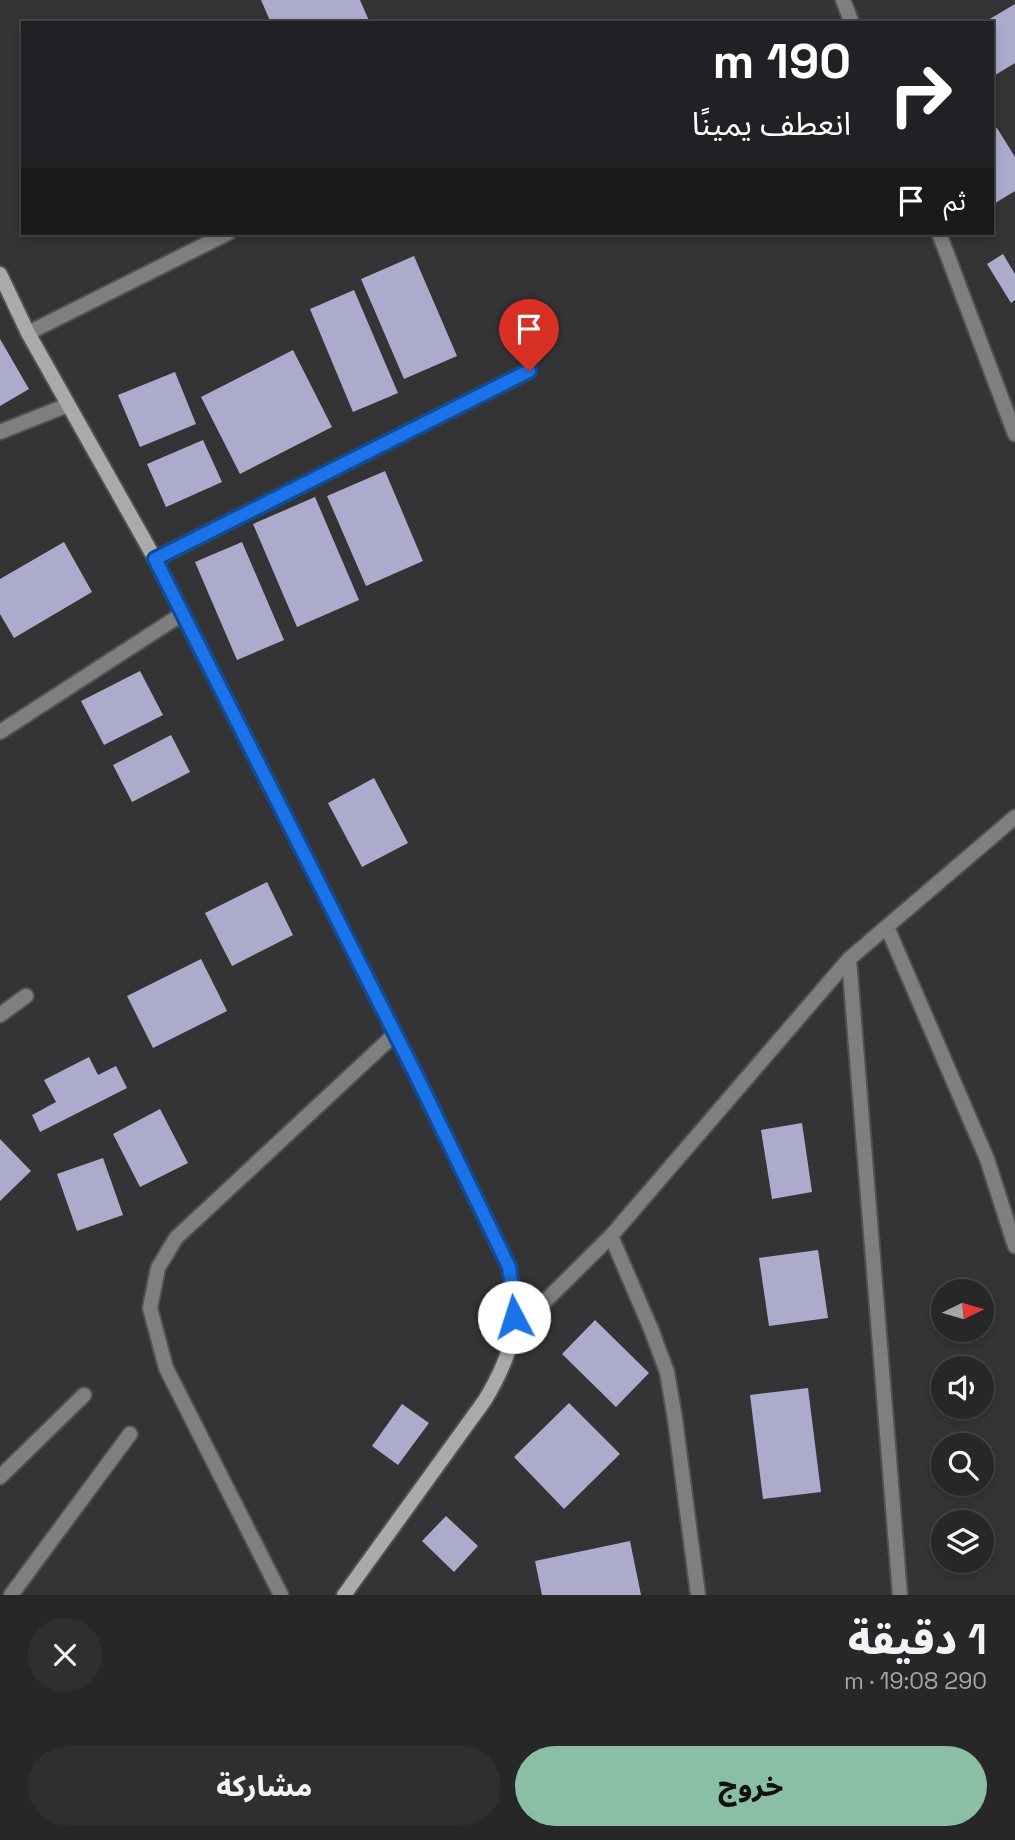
<!DOCTYPE html>
<html lang="ar">
<meta charset="utf-8">
<style>
:root{--surface:#272728;--page:#2f2f30;--text:#f1f3f6;--muted:#a4a5a8;--line:#434445;--accent:#8abfa5}
body{margin:0;font-family:"Space Grotesk","Noto Sans Arabic",sans-serif;background:var(--page);color:var(--text);direction:rtl;height:100vh;display:flex;flex-direction:column;font-size:26px;white-space:nowrap}
*{box-sizing:border-box;margin:0}
p{font-size:23px;color:var(--muted)}
.icon{flex:none;width:38px;height:38px;fill:none;stroke:currentColor;stroke-width:2;stroke-linecap:round;stroke-linejoin:round}
.map{position:relative;height:1595px;overflow:hidden;direction:ltr}
.sheet{display:flex;flex-direction:column;background:var(--surface);flex:1}
.sheet>*{flex:none}
.hud{position:absolute;left:21px;top:21px;width:973px;height:214px;border-radius:0px;box-shadow:0 4px 10px #0003,0 0 0 2px var(--line);direction:rtl;background:#202124;color:#fff;overflow:hidden}
.needle{width:46px;rotate:85deg}
.tools{position:absolute;left:931px;top:1279px;display:grid;gap:14px}
.tools a{display:grid;place-items:center;width:63px;height:63px;border-radius:50%;background:var(--surface);box-shadow:0 4px 10px #0003,0 0 0 2px var(--line);font-size:35px}
.pin{position:absolute;display:grid;place-items:center;width:60px;height:60px;color:#fff;margin:-72px -30px;border-radius:50% 50% 50% 0;rotate:-45deg;box-shadow:0 0 7px #0007}
.pin .icon{rotate:45deg}
.me{position:absolute;width:77px;margin:-38px;rotate:355deg;stroke-linejoin:round;filter:drop-shadow(0 0 5px #0008)}
.turn{display:flex;align-items:center;gap:24px;height:147px;padding:0 28px;font-size:32px}
.turn .icon{width:91px;height:91px;stroke-width:2.5}
.turn b{display:block;font-size:49px;line-height:60px}
.then{display:flex;align-items:center;height:66px;padding:0 28px;background:#0003;gap:14px;font-size:26px}
.round{display:grid;place-items:center;flex:none;width:74px;height:74px;border-radius:37px;background:var(--page)}
.head{display:flex;align-items:center;justify-content:space-between;height:119px;padding:0 28px}
h1{font-size:42px;font-weight:800;line-height:52px}
.button{display:flex;gap:14px;margin-top:auto;padding:14px 28px}
.button a{flex:1;height:80px;border-radius:42px;background:var(--accent);color:#111;font-size:28px;font-weight:800;line-height:80px;text-align:center}
.button a+a{background:var(--page);color:var(--text)}
.map>svg:first-child{display:block}
</style>
<div class="map">
<svg width="1015" height="1595" viewBox="0 0 1015 1595">
<rect width="100%" height="100%" fill="#343436"/>
<!-- building -->
<path fill="#adabcc" d="M 261,0 L 360,0 L 370,23 L 271,23 Z
M 1015,4 L 1015,63 L 992,77 L 992,23 L 983,23 Z
M 997,128 L 1015,157 L 1015,191 L 992,205 L 992,131 Z
M 1003,254 L 1015,274 L 1015,300 L 1011,303 L 987,264 Z
M 414,256 L 457,356 L 404,379 L 361,279 Z
M 354,290 L 398,393 L 353,412 L 310,309 Z
M 0,339 L 29,389 L 0,406 Z
M 293,350 L 332,427 L 240,474 L 201,397 Z
M 175,372 L 196,424 L 140,447 L 118,395 Z
M 203,440 L 222,482 L 166,507 L 147,464 Z
M 385,471 L 423,561 L 366,586 L 327,496 Z
M 315,497 L 359,600 L 297,627 L 253,524 Z
M 64,542 L 92,592 L 14,638 L 0,614 L 0,579 Z
M 242,542 L 284,640 L 237,660 L 195,562 Z
M 140,671 L 163,715 L 104,745 L 81,701 Z
M 171,735 L 190,772 L 132,802 L 113,765 Z
M 374,778 L 408,843 L 362,867 L 328,803 Z
M 267,882 L 293,935 L 232,966 L 205,913 Z
M 201,959 L 227,1011 L 153,1048 L 127,996 Z
M 89,1057 L 98,1075 L 116,1066 L 127,1088 L 40,1132 L 32,1115 L 56,1102 L 44,1080 Z
M 160,1109 L 188,1163 L 140,1187 L 113,1134 Z
M 802,1123 L 812,1192 L 772,1199 L 761,1130 Z
M 0,1139 L 31,1171 L 0,1201 Z
M 103,1158 L 123,1215 L 77,1231 L 57,1174 Z
M 818,1250 L 828,1318 L 769,1326 L 759,1258 Z
M 595,1320 L 649,1373 L 616,1407 L 562,1354 Z
M 808,1388 L 821,1492 L 763,1499 L 750,1395 Z
M 569,1403 L 620,1454 L 564,1509 L 514,1457 Z
M 402,1404 L 429,1423 L 398,1465 L 372,1446 Z
M 446,1516 L 478,1546 L 454,1572 L 422,1541 Z
M 630,1541 L 641,1595 L 542,1595 L 535,1561 Z"/>
<g fill="none" stroke-linecap="round" stroke-linejoin="round">
<!-- street casing -->
<g stroke="#515153" stroke-width="18">
<path id="street" d="M 843,0 L 852,23
M 939,233 L 1015,434
M 28,333 L 228,233
M 0,432 L 68,405
M 155,559 L 529,371
M 0,732 L 182,614
M 887,927 L 987,1159 L 1015,1246
M 849,959 L 900,1595
M 0,1015 L 26,996
M 611,1236 L 651,1329 L 667,1372 L 675,1419 L 698,1595
M 514,1332 L 611,1236 L 849,959 L 1015,817
M 0,1477 L 84,1395
M 11,1595 L 130,1434
M 281,1595 L 166,1368 L 150,1308 L 158,1268 L 176,1238 L 394,1035"/>
</g>
<!-- secondary casing -->
<g stroke="#515153" stroke-width="18">
<path id="secondary" d="M 0,274 L 28,333 L 155,559 L 415,1073 L 509,1267 C 518,1326 516,1348 485,1400 L 344,1595"/>
</g>
<!-- street -->
<use href="#street" stroke="#7e807f" stroke-width="14"/>
<!-- secondary -->
<use href="#secondary" stroke="#a8aba9" stroke-width="14"/>
</g>
<g fill="none" stroke-linecap="round" stroke-linejoin="round">
<!-- route casing -->
<g stroke="#114b97" stroke-width="18">
<path id="route" d="M 514,1317 L 514,1302 L 509,1267 L 415,1073 L 155,559 L 529,371"/>
</g>
<!-- route -->
<use href="#route" stroke="#1a73e8" stroke-width="12"/>
</g>
</svg>
<div class="tools">
<a><svg class="needle" viewBox="-14 -14 28 28"><path d="M0-13l5 13h-10z" fill="#e53935"/><path d="M0 13l5-13h-10z" fill="#a4a5a8"/></svg></a>
<a><svg class="icon" aria-label="sound" viewBox="0 0 24 24"><path d="M4 9h4l5-4v14l-5-4H4zM17 9q2 3 0 6"/></svg></a>
<a><svg class="icon" aria-label="search" viewBox="0 0 24 24"><circle cx="10" cy="10" r="6"/><path d="M15 15l6 6"/></svg></a>
<a><svg class="icon" aria-label="layers" viewBox="0 0 24 24"><path d="M12 4l9 5-9 5-9-5zM3 14l9 5 9-5"/></svg></a>
</div>
<div class="pin" style="left:529px;top:371px;background:#d93025"><svg class="icon" aria-label="arrive" viewBox="0 0 24 24"><path d="M6 21V4h12l-3 4 3 4H6"/></svg></div>
<svg class="me" style="left:514px;top:1317px" viewBox="-20 -20 40 40"><circle r="19" fill="#fff"/><path d="M0-13L10 11 0 6-10 11z" fill="#1a73e8"/></svg>
<div class="hud">
<div class="turn"><svg class="icon" aria-label="right" viewBox="0 0 24 24"><path d="M7 20v-9h11M14 6l5 5-5 5"/></svg><div><b>190 m</b>انعطف يمينًا</div></div>
<div class="then">ثم<svg class="icon" aria-label="arrive" viewBox="0 0 24 24"><path d="M6 21V4h12l-3 4 3 4H6"/></svg></div>
</div>
</div>
<section class="sheet">
<div class="head"><div><h1>1 دقيقة</h1><p>290 m · 19:08</p></div><a class="round"><svg class="icon" aria-label="close" viewBox="0 0 24 24"><path d="M6 6l12 12M18 6L6 18"/></svg></a></div>
<div class="button"><a>خروج</a><a>مشاركة</a></div>
</section>
